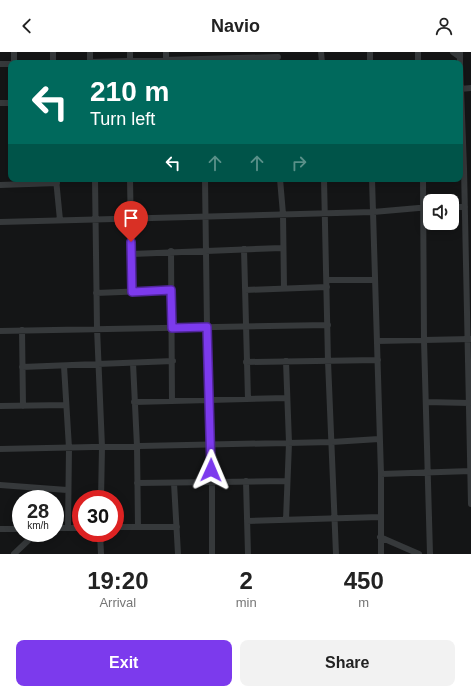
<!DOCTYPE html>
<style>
:root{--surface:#fff;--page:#f2f2f2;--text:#222;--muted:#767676;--accent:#7c3aed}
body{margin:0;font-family:Helvetica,sans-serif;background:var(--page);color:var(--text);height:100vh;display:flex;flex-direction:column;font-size:15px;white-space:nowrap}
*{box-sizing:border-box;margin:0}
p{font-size:13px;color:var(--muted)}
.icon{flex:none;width:22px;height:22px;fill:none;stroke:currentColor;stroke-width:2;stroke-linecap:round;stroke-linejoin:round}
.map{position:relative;height:502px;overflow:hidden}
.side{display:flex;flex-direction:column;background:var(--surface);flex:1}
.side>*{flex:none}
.banner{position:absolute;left:8px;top:8px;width:455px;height:122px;border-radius:8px;box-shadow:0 2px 10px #0003;background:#00695c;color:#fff;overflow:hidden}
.fabs{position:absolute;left:423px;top:142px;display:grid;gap:8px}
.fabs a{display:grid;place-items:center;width:36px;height:36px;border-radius:8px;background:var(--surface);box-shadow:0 2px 10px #0003;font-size:20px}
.speed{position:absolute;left:12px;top:438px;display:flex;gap:8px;font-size:20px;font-weight:700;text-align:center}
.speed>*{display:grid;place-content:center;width:52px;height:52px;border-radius:50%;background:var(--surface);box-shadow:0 2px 10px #0003;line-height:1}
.speed small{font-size:10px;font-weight:400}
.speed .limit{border:6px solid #d22;background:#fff;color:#111}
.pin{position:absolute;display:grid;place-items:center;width:34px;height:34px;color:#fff;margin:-41px -17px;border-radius:50% 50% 50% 0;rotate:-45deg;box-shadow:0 0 4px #0007}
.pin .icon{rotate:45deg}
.me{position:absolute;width:44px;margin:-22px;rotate:1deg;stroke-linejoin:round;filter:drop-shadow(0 0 3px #0008)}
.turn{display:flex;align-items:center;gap:14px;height:84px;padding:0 16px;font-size:18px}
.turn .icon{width:52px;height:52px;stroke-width:2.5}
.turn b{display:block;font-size:28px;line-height:34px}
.lanes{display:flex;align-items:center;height:38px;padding:0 16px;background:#0003;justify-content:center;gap:20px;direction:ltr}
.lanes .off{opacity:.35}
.eta{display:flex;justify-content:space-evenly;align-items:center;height:68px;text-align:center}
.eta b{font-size:24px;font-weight:600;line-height:28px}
.action{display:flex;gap:8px;margin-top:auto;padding:8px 16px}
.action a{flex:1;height:46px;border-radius:8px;background:var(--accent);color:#fff;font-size:16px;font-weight:600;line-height:46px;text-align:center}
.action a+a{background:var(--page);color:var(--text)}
header{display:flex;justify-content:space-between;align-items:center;height:52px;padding:0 16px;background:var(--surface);font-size:18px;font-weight:600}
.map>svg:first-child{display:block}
</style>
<header><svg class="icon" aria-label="back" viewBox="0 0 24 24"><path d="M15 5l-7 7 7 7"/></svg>Navio<svg class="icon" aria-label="person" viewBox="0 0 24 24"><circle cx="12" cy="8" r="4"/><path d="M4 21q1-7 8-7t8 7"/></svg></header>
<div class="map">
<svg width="471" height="502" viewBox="0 0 471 502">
<rect width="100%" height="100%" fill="#141516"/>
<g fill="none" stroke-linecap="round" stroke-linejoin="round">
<!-- minor -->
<path stroke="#36393b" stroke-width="6" d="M 14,0 L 14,11
M 53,0 L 53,11
M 90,0 L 90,9
M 130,0 L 130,11
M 166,0 L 166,11
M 321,0 L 322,11
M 370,0 L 370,11
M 418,0 L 418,11
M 453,0 L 460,5
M 460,0 L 460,11
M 53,11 L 278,5
M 460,11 L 464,116 L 471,452
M 0,12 L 11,12
M 460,37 L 471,36
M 0,51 L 11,51
M 56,127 L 60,168
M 95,127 L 97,276 L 102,395 L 101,447
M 130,127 L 132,240
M 154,127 L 184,127
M 205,127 L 207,275 L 212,393 L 212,502
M 280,127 L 283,162 L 284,236
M 324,127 L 328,309 L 336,502
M 372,127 L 381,422 L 381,502
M 423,127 L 424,288 L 430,502
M 0,133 L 57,131
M 452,155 L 465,155
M 0,170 L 373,160 L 430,155
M 244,197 L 248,347
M 171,199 L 172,348
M 132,202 L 282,196
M 327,228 L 375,228
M 245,238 L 327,235
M 96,241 L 171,238
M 22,278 L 23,354
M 0,279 L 328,273
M 377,289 L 471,287
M 246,310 L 378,308
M 133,311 L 137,394 L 138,475
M 64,314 L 69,396 L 68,476
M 22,315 L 173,309
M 134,350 L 287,346
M 426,350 L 469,351
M 0,354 L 66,353
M 0,397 L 332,390 L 379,387
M 381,422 L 471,419
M 246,429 L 248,502
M 137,431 L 286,429
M 174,431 L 178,502
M 0,433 L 67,438
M 286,468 L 289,391 L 286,309
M 247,469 L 380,465
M 115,475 L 177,475
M 55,476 L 81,476
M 0,477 L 21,477
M 100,481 L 101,502
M 380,485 L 419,502
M 14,502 L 36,481"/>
</g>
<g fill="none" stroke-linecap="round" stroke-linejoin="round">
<!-- route casing -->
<g stroke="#51269a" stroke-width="10">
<path id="route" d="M 131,190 L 132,240 L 171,238 L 172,276 L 207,275 L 211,418"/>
</g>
<!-- route -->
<use href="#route" stroke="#7c3aed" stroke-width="7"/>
</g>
</svg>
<div class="fabs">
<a><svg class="icon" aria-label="sound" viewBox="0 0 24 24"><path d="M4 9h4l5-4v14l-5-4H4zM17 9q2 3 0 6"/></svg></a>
</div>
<div class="speed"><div>28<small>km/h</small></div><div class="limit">30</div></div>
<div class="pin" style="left:131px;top:190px;background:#d93025"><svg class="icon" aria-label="arrive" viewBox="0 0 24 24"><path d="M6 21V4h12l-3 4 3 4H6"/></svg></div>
<svg class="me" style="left:211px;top:418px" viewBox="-20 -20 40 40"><path d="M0-17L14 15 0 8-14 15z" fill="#7c3aed" stroke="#fff" stroke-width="4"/></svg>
<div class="banner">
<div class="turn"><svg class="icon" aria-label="left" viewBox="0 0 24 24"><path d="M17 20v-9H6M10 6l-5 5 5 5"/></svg><div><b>210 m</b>Turn left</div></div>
<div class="lanes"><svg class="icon" aria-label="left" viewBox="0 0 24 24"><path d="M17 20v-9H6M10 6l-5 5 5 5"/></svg><svg class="icon off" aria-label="ahead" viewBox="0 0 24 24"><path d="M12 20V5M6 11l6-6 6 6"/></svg><svg class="icon off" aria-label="ahead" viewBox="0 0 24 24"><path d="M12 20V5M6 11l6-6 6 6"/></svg><svg class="icon off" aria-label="right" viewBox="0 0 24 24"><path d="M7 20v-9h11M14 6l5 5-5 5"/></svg></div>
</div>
</div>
<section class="side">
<div class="eta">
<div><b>19:20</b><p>Arrival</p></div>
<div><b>2</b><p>min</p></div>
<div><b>450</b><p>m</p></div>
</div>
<div class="action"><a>Exit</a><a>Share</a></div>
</section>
